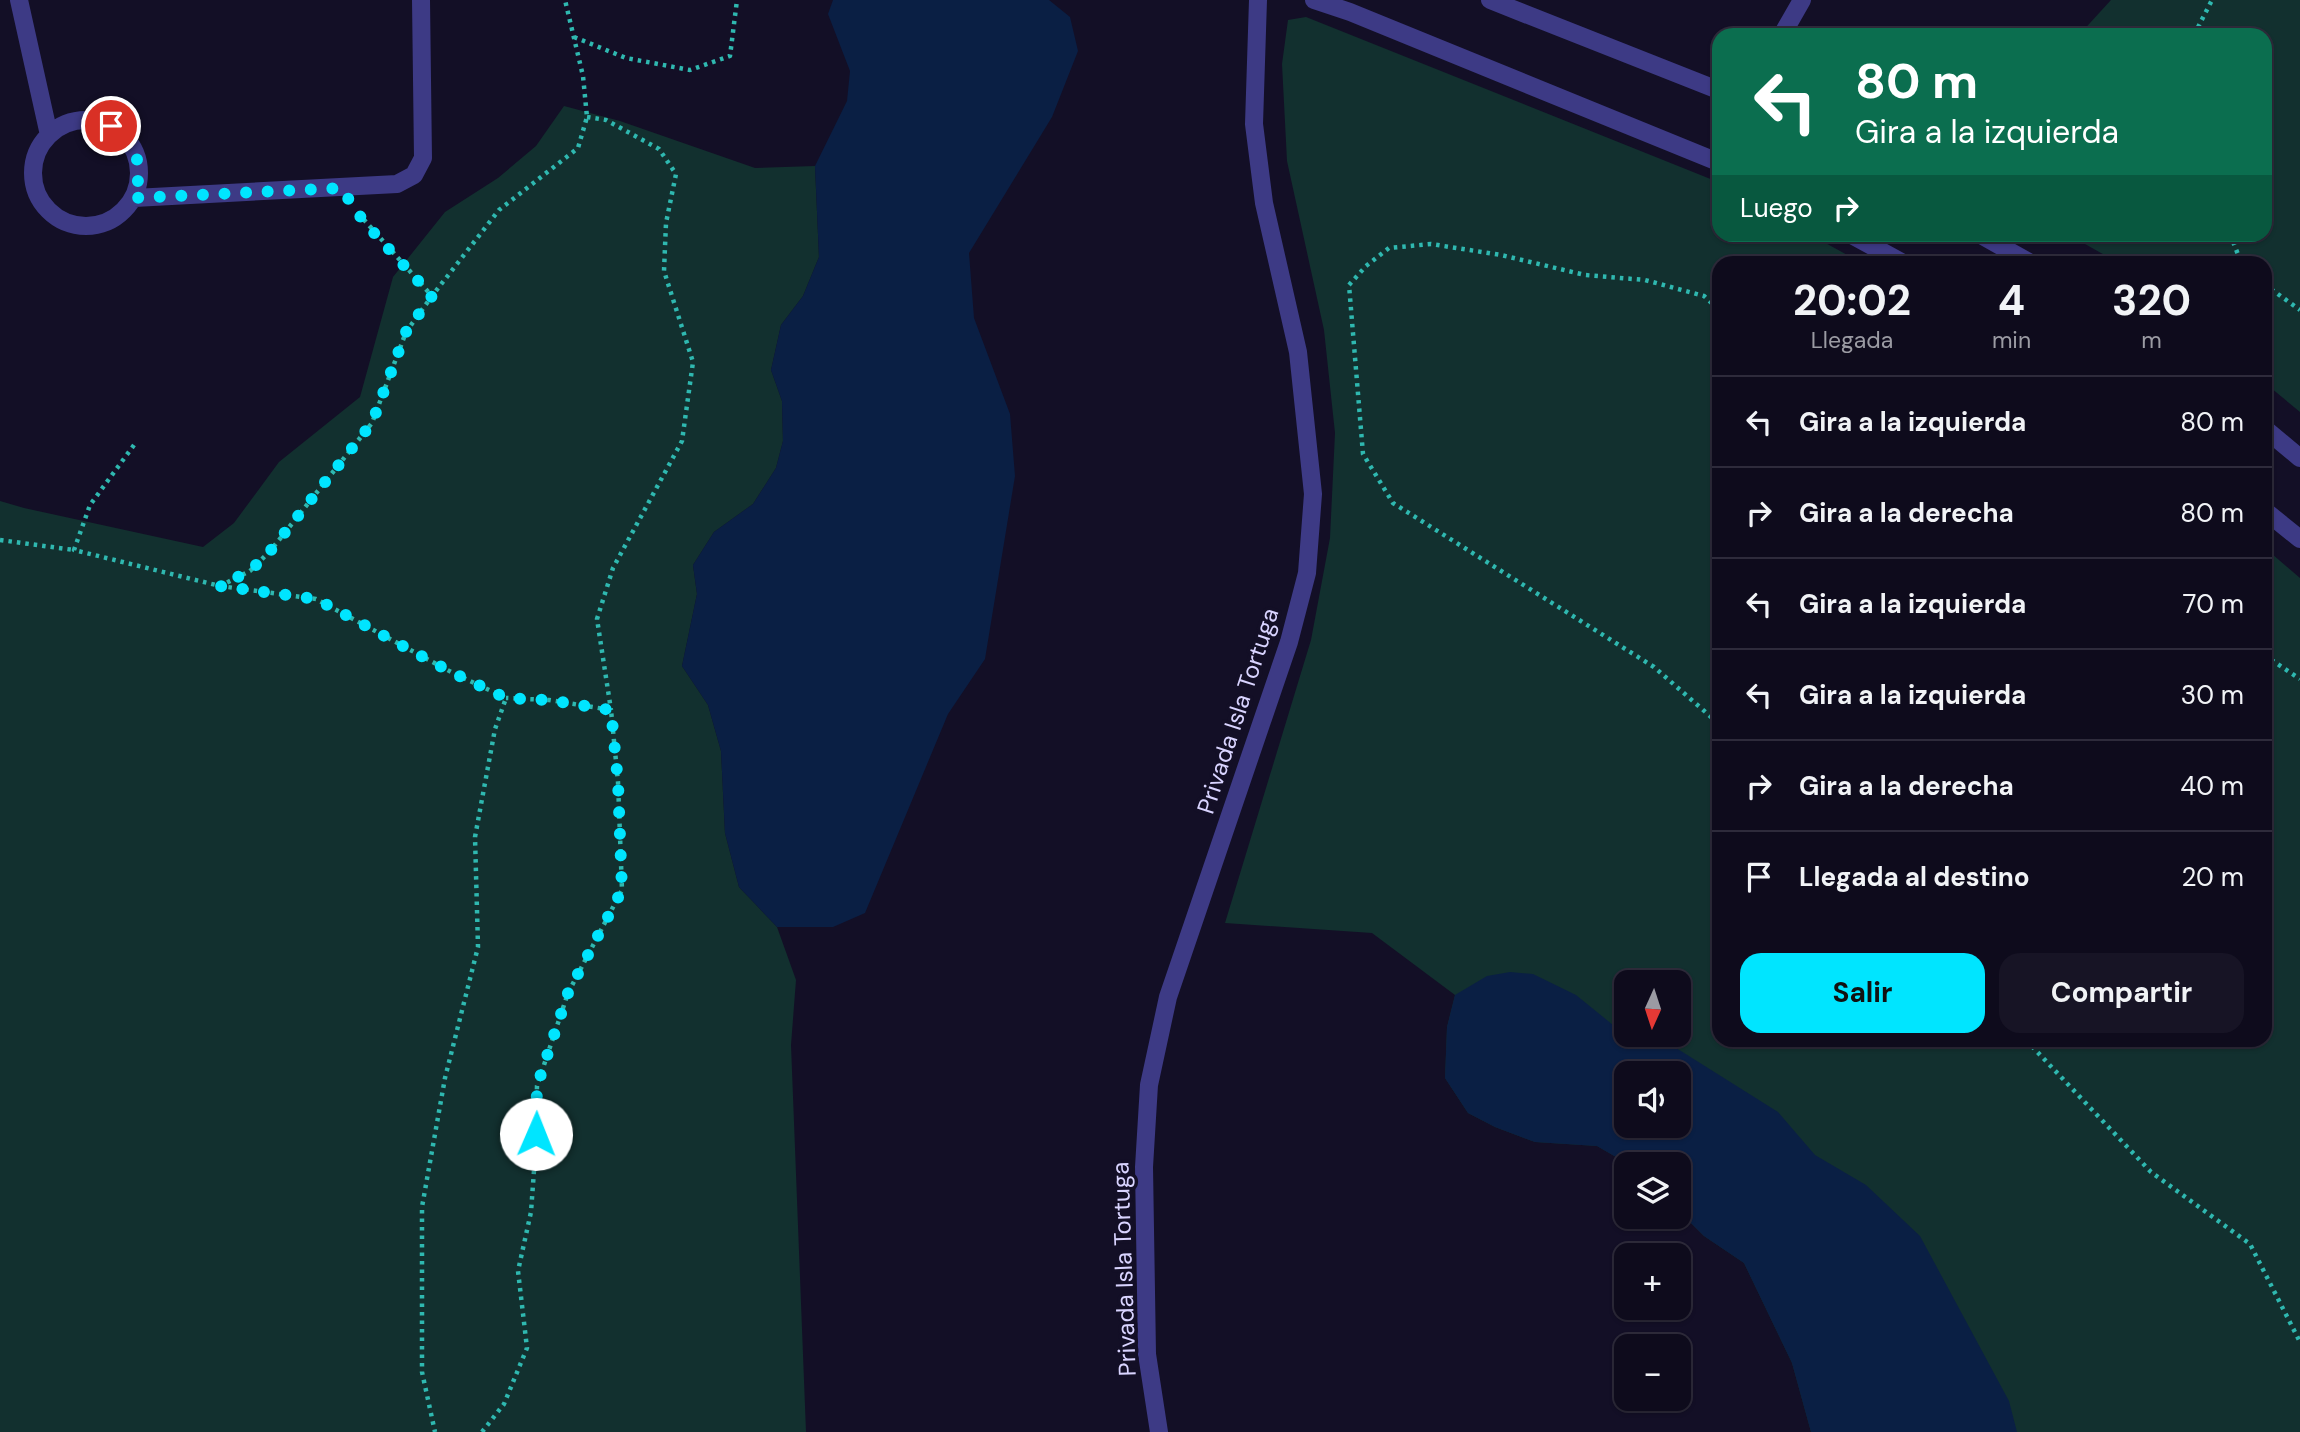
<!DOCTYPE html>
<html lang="es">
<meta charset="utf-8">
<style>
:root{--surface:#0e0b1c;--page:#171425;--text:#f1f3f6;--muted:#9b9ba3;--line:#2e2b3b;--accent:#00e5ff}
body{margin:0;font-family:"DM Sans",sans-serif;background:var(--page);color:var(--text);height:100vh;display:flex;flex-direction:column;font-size:26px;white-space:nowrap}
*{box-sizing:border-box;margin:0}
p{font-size:23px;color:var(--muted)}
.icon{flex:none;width:38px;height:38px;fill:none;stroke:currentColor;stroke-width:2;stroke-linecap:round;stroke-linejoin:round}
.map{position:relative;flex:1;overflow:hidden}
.sheet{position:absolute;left:1712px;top:256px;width:560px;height:791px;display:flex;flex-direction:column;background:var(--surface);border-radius:21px;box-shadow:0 2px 5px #0004,0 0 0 2px var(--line)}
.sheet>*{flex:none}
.banner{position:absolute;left:1712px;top:28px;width:560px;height:214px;border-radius:21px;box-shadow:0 2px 5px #0004,0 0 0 2px var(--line);background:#0b6e4f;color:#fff;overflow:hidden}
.needle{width:46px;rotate:183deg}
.fabs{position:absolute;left:1614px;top:970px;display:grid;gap:14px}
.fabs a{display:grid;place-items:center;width:77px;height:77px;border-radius:14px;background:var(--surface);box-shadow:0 2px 5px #0004,0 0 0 2px var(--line);font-size:35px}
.pin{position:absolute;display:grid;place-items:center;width:60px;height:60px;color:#fff;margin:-30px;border:4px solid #fff;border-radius:50%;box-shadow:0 2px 7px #0007}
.me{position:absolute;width:77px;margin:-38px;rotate:1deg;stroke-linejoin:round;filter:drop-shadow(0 0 5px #0008)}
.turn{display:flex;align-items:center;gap:24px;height:147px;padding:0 28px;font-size:32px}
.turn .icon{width:91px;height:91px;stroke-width:2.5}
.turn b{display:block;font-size:49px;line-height:60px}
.then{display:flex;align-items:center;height:66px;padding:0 28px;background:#0003;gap:14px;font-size:26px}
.eta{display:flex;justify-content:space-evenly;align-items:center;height:119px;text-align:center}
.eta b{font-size:42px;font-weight:700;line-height:49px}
.button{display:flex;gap:14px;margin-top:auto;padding:14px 28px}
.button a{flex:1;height:80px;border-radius:21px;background:var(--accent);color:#111;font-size:28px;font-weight:700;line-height:80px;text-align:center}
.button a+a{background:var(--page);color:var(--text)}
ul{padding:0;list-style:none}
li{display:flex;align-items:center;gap:21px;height:91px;padding:0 28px;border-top:2px solid var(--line)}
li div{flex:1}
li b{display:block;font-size:26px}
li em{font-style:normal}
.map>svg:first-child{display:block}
</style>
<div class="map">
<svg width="2300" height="1432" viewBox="0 0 2300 1432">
<rect width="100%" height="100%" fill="#130f26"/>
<!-- green -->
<path fill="#12302f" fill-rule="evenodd" d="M 2111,0 L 2300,0 L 2300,412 L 2265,383 L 2264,262 L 2117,262 L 2069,235 L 2264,234 L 2264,35 L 2079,35 Z
M 1306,17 L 1718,182 L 1718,234 L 1811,235 L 1860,262 L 1718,262 L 1718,1040 L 2264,1040 L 2265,548 L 2300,578 L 2300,1432 L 1811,1432 L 1792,1363 L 1744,1263 L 1704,1236 L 1678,1210 L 1678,1164 L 1626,1164 L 1626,1175 L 1616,1157 L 1597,1146 L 1535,1142 L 1495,1127 L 1468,1113 L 1445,1078 L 1447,1027 L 1455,995 L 1372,933 L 1225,923 L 1311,640 L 1330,538 L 1335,433 L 1324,330 L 1287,161 L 1282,64 L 1288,20 ZM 1626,982 L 1678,982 L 1678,1034 L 1626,1034 ZM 1626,1073 L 1678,1073 L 1678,1125 L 1626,1125 Z
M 564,106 L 620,121 L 755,168 L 815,166 L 819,257 L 803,296 L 781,325 L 771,370 L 782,401 L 783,441 L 776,468 L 753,504 L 714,532 L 693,565 L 697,594 L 682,666 L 708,705 L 721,751 L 725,833 L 739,887 L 777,927 L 796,980 L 791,1045 L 806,1432 L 0,1432 L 0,501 L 24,508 L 203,547 L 234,523 L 279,462 L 360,397 L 393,277 L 445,212 L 498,178 L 536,146 Z"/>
<!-- water -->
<path fill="#0a1f44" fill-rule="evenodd" d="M 833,0 L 1049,0 L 1070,17 L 1078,51 L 1052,117 L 969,253 L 974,318 L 1010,414 L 1015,476 L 985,659 L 948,714 L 865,913 L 833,927 L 777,927 L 739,887 L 725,833 L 721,751 L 708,705 L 682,666 L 697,594 L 693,565 L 714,532 L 753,504 L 776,468 L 783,441 L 782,401 L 771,370 L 781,325 L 803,296 L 819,257 L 815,166 L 847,101 L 850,71 L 828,14 Z
M 1510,972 L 1533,974 L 1576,995 L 1613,1025 L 1626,1030 L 1626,1034 L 1639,1034 L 1673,1046 L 1778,1112 L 1815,1155 L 1866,1185 L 1920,1236 L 2009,1401 L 2017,1432 L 1811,1432 L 1792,1363 L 1744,1263 L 1704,1236 L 1678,1210 L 1678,1164 L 1626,1164 L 1626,1175 L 1616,1157 L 1597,1146 L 1535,1142 L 1495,1127 L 1468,1113 L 1445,1078 L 1447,1027 L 1455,995 L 1487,976 ZM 1626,1073 L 1678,1073 L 1678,1125 L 1626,1125 Z"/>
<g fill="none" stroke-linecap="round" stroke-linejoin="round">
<!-- path -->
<path stroke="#2fb8b0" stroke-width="4.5" stroke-dasharray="3.5 5" stroke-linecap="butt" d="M 2194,35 L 2212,0
M 574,37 L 626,58 L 690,70 L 730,56 L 737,0
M 587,117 L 606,120 L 659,149 L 676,174 L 666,223 L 664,271 L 693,362 L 682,441 L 613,568 L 597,619 L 611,710
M 358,213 L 432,296
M 2230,234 L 2241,262
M 2264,284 L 2300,310
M 1718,309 L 1704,296 L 1645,280 L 1585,275 L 1501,255 L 1431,244 L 1389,248 L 1366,266 L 1349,285 L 1363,454 L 1393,503 L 1654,667 L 1718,723
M 134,445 L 90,505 L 74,550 L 220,586 L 250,571 L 271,550 L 372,423 L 406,332 L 432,296 L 499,210 L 578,148 L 587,117 L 583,76 L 565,0
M 0,540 L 74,550
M 220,586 L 316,599 L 453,673 L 506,698 L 495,729 L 475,837 L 478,947 L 445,1078 L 422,1207 L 422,1372 L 435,1432
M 2264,655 L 2300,679
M 2026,1040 L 2151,1172 L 2250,1244 L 2300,1342
M 482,1432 L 504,1404 L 527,1348 L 518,1271 L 531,1212 L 535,1157 L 537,1086 L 568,993 L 622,890 L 618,782 L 611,710 L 549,700 L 506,698"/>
<!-- minor -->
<path stroke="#3d3a85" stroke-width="18" d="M 19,0 L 49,135
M 1314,0 L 1350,12 L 1718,162
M 1490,0 L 1718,90
M 1782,35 L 1802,0
M33 173a53 53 0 1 1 106 0a53 53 0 1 1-106 0Z
M 134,198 L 397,184 L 414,175 L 423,158 L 421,0
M 1850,234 L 1901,262
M 1979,234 L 2029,262
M 2264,428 L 2300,458
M 2264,510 L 2300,539
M 1159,1432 L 1147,1354 L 1144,1167 L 1149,1085 L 1168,997 L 1289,642 L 1307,573 L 1313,494 L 1298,352 L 1264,203 L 1254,124 L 1258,0"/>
</g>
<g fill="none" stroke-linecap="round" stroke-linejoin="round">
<!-- route -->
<path stroke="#00e5ff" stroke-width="12" stroke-dasharray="0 21.6" d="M 111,126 C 138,147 144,165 134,198 L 341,188 L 364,222 L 432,296 L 406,332 L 372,423 L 271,550 L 250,571 L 220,586 L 316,599 L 453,673 L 506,698 L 549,700 L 611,710 L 618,782 L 622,890 L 568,993 L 537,1086 L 536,1134"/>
</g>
<g text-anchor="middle" stroke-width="7" stroke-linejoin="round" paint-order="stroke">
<!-- street labels -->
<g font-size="24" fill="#d9d4ff" stroke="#130f26">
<text transform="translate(1238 711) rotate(-72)" y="8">Privada Isla Tortuga</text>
<text transform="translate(1124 1269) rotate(-92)" y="8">Privada Isla Tortuga</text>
</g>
</g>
</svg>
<div class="fabs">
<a><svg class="needle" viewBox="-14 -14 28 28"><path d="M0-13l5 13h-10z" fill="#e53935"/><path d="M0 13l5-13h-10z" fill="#9b9ba3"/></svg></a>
<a><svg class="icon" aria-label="sound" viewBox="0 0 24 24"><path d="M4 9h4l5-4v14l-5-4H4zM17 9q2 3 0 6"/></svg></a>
<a><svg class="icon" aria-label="layers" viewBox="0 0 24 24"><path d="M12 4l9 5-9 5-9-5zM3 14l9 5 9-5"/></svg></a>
<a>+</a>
<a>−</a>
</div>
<div class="pin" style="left:111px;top:126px;background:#d93025"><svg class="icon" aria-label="arrive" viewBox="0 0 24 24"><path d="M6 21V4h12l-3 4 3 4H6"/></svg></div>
<svg class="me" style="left:536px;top:1134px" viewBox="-20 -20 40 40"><circle r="19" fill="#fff"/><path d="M0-13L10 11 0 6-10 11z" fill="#00e5ff"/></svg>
<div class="banner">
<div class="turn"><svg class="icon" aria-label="left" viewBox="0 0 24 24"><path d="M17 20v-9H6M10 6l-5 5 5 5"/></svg><div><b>80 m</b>Gira a la izquierda</div></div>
<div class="then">Luego<svg class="icon" aria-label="right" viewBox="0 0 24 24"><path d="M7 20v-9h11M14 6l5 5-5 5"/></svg></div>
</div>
<section class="sheet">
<div class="eta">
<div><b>20:02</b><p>Llegada</p></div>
<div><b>4</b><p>min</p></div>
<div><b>320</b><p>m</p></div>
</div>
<ul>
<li><svg class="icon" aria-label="left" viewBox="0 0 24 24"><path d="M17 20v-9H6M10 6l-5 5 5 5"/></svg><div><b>Gira a la izquierda</b></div><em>80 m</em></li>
<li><svg class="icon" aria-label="right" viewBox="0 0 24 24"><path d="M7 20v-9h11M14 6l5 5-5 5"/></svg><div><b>Gira a la derecha</b></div><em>80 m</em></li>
<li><svg class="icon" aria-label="left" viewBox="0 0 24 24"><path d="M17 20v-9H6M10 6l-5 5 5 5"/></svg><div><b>Gira a la izquierda</b></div><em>70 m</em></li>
<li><svg class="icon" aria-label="left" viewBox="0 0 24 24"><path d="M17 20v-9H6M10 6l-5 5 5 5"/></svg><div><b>Gira a la izquierda</b></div><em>30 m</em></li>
<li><svg class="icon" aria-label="right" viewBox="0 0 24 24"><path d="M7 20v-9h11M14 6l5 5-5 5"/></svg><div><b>Gira a la derecha</b></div><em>40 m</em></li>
<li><svg class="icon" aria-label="arrive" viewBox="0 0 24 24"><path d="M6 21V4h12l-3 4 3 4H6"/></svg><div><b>Llegada al destino</b></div><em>20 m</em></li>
</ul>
<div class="button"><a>Salir</a><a>Compartir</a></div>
</section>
</div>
